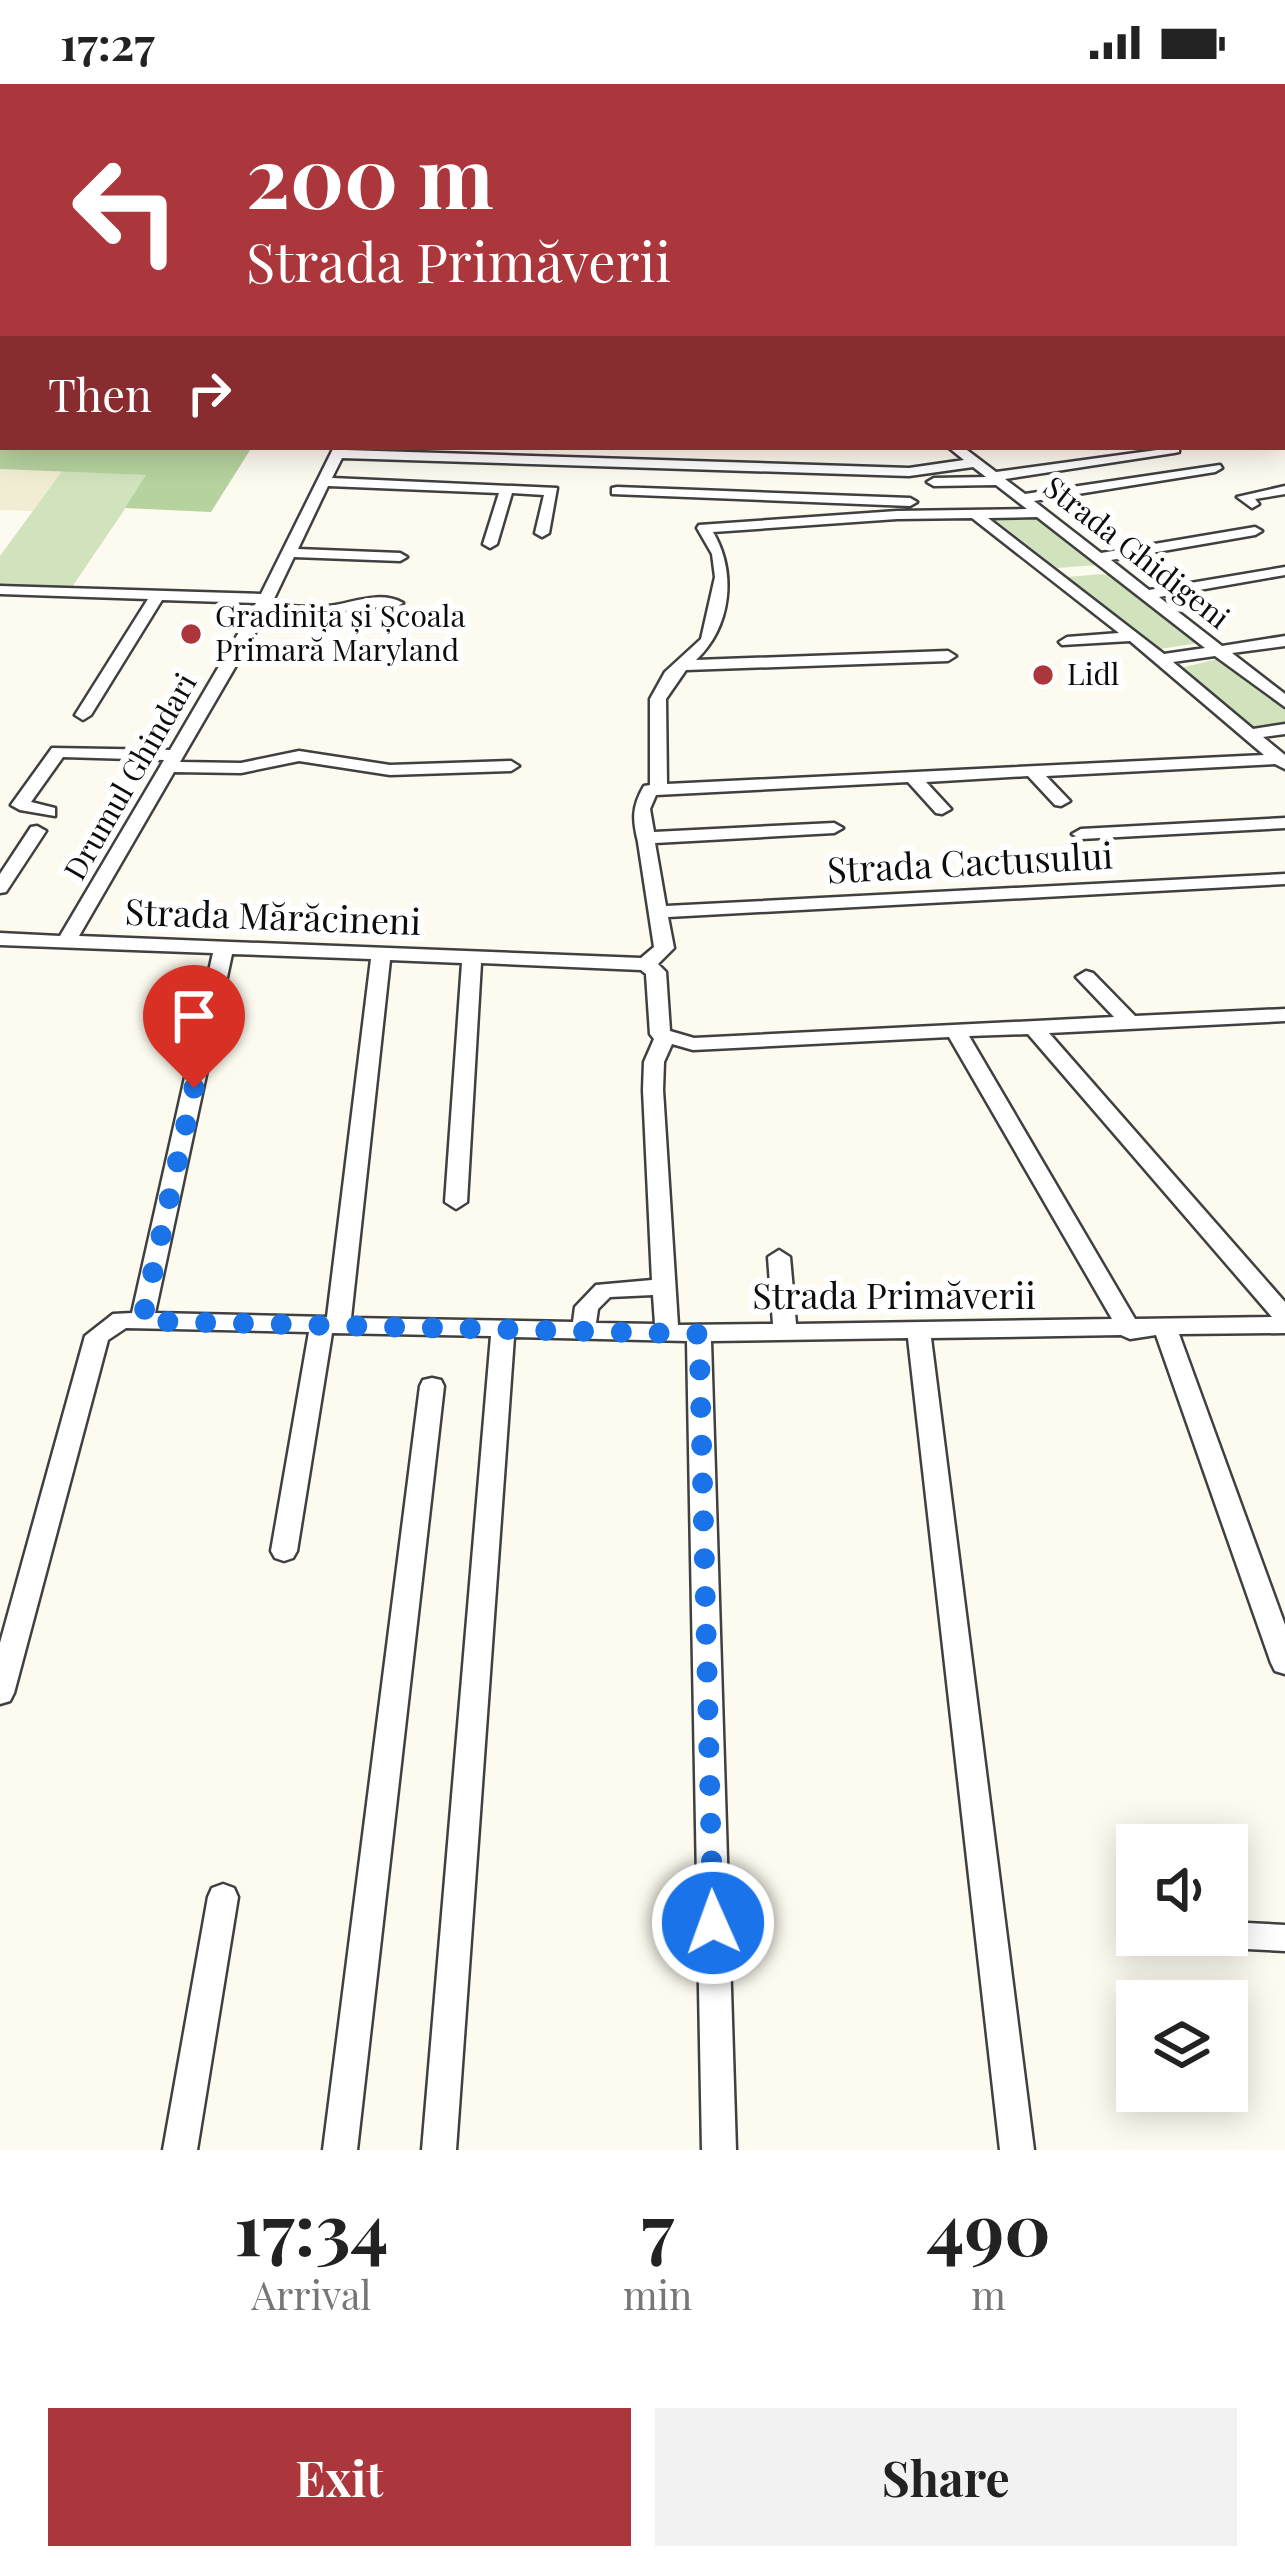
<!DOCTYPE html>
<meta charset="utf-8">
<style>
:root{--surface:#fff;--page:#f2f2f2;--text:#222;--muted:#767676;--accent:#ab373d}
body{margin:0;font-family:"Playfair Display",serif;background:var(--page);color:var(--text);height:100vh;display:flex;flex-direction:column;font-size:45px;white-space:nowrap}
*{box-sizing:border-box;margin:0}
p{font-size:39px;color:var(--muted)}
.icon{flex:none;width:66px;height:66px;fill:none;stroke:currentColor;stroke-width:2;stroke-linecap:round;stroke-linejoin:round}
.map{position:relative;height:2066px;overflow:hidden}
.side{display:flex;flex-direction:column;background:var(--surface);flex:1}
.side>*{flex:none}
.guide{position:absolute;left:0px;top:0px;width:1287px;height:366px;box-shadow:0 6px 30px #0003;background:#ab373d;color:#fff;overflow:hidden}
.fabs{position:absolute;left:1116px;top:1740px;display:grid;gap:24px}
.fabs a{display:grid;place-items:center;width:132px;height:132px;border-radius:0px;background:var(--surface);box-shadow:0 6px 30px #0003;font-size:60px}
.pin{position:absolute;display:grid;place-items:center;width:102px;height:102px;color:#fff;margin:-123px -51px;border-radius:50% 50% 50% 0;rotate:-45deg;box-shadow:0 0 12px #0007}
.pin .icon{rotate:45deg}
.me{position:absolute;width:132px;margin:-66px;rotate:358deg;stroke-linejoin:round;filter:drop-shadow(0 0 9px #0008)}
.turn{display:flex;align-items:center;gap:42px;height:252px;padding:0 48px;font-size:54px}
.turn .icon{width:156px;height:156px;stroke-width:2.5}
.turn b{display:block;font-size:84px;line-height:102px}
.then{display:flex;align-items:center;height:114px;padding:0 48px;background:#0003;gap:24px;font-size:45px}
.eta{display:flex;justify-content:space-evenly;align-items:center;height:204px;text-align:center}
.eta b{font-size:72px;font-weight:700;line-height:84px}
.button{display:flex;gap:24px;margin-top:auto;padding:24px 48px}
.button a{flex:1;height:138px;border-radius:0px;background:var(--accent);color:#fff;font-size:48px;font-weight:700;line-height:138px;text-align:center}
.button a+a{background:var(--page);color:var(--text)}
.status{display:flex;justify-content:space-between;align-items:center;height:84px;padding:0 60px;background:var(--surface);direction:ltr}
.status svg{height:33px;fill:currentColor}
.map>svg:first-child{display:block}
</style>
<div class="status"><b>17:27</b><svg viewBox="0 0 49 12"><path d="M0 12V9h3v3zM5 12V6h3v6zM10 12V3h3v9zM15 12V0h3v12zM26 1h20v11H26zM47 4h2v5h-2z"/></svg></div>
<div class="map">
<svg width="1285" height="2066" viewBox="0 0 1285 2066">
<rect width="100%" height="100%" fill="#fdfaef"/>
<!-- farmland -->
<path fill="#f0edd2" d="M 0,385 L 62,387 L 33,427 L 0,426 Z"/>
<!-- green -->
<path fill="#d1e3bd" d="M 62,387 L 148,391 L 72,503 L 0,501 L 0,472 Z
M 1026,432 L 1041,435 L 1098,481 L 1057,484 L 993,434 Z
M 1102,490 L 1115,493 L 1199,559 L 1160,565 L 1068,493 Z
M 1218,575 L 1285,624 L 1285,641 L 1256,645 L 1180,584 Z"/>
<!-- forest -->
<path fill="#b6d29e" d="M 0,350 L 3,363 L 252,363 L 211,428 L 125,424 L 146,391 L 0,385 Z"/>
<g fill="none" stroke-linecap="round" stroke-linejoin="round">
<!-- minor casing -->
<g stroke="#404040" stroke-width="5">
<path id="minor" d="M 481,0 L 491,0 L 493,3 L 483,3 Z
M 1256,0 L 1285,0 L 1285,3 L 1252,3 Z
M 0,11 L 3,11 L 3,17 L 0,17 Z
M 1284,13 L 1285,13 L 1285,19 L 1284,19 Z
M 0,32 L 3,32 L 3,38 L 0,38 Z
M 1284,82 L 1285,82 L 1285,88 L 1284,88 Z
M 0,110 L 3,110 L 3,116 L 0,116 Z
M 1284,122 L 1285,122 L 1285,128 L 1284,128 Z
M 1284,139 L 1285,139 L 1285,146 L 1284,146 Z
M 0,190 L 3,190 L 3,196 L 0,196 Z
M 1284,191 L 1285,191 L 1285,198 L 1284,198 Z
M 1284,224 L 1285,224 L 1285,230 L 1284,230 Z
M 1284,280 L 1285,280 L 1285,288 L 1284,288 Z
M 0,288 L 3,288 L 3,296 L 0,296 Z
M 1284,327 L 1285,327 L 1285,336 L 1284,336 Z
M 334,363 L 348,363 L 346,366 L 909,384 L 964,376 L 948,363 L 963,363 L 996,388 L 1179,363 L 1179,368 L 1174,369 L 1005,395 L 1025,410 L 1220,381 L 1222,384 L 1215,388 L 1034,417 L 1101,469 L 1255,443 L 1262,447 L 1255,451 L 1111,476 L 1149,506 L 1285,483 L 1285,491 L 1159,513 L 1222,562 L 1285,552 L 1285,562 L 1232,569 L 1285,610 L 1285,623 L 1215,572 L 1173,578 L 1253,645 L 1285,640 L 1285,650 L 1263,653 L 1285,671 L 1285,685 L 1275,680 L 1046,692 L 1070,717 L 1061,722 L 1055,721 L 1028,692 L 926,698 L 951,725 L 942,730 L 936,729 L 908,698 L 656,711 L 650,725 L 654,748 L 834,739 L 843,744 L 834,749 L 655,759 L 666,822 L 1285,790 L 1285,800 L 668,833 L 674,864 L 658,880 L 666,888 L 670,947 L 694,954 L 1114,933 L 1076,893 L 1086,887 L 1093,889 L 1135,932 L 1285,925 L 1285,937 L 1049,949 L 1285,1218 L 1285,1249 L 1179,1250 L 1285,1541 L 1285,1590 L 1275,1587 L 1271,1579 L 1156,1251 L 1130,1255 L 1121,1251 L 931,1254 L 1034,2066 L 1000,2066 L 908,1254 L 711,1257 L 736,2066 L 702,2066 L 687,1257 L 514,1253 L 456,2066 L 422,2066 L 491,1252 L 332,1249 L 297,1467 L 293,1474 L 284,1477 L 275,1474 L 271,1467 L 309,1248 L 126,1244 L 108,1256 L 14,1609 L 10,1617 L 0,1620 L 0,1559 L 85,1252 L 113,1230 L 132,1229 L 213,869 L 0,861 L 0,849 L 60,852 L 164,676 L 63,673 L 31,718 L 55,724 L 55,732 L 20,726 L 11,721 L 52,664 L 170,666 L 256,519 L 162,516 L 91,631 L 83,636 L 75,631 L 148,515 L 0,510 L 0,502 L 261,510 ZM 342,374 L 909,392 L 973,383 L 986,393 L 934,394 L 927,398 L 934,402 L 996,401 L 1027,425 L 897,427 L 699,441 L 697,444 L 712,470 L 715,493 L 701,555 L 665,588 L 650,615 L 650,701 L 644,702 C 631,724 633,737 638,758 L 654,863 L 641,874 L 79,852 L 174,688 L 241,689 L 299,677 L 390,691 L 511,687 L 519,682 L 511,677 L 390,681 L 299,667 L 241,679 L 180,678 L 266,530 L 333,532 L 356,523 L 396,523 L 403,519 C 380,506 353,519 329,522 C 310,525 289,521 271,521 L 294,473 L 400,477 L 407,473 L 400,469 L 298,465 L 328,402 L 499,409 L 483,460 L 490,464 L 497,460 L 512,409 L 544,411 L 535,449 L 542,453 L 549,449 L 557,404 L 332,394 ZM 1037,433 L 1205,564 L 1164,570 L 988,434 ZM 972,434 L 1119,549 L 1067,553 L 1059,558 L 1062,561 L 1130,557 L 1264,671 L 667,700 L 666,615 L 686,586 L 948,577 L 956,572 L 948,567 L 696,576 C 731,543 737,489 713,448 L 897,435 ZM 232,870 L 371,875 L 327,1233 L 155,1229 ZM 390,876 L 462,879 L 445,1118 L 456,1125 L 467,1118 L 481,879 L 641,886 L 646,890 L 650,950 L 654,955 L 644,978 L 643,1006 L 652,1196 L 596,1201 L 575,1223 L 573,1238 L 351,1234 ZM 1028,950 L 1272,1233 L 1135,1235 L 969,952 ZM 949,953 L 1112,1235 L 796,1240 L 790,1173 L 779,1166 L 768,1173 L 773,1240 L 678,1241 L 663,1006 L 664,978 L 672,960 L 693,966 ZM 653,1211 L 655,1240 L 596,1239 L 598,1225 L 610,1213 Z
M 1285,402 L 1285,410 L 1255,415 L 1259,420 L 1252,424 L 1237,413 Z
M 617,403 L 910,414 L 917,418 L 910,422 L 612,410 L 612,404 Z
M 1285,734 L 1285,744 L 1081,755 L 1072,750 L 1081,745 Z
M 37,742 L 46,747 L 6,808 L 0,809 L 0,790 L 31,743 Z
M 432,1294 L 441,1296 L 444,1302 L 357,2066 L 323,2066 L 420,1302 L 423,1296 Z
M 223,1800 L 234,1804 L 238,1813 L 197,2066 L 163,2066 L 208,1813 L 212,1804 Z
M 1227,1838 L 1285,1841 L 1285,1867 L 1227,1864 L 1216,1861 L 1212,1851 L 1227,1851 Z"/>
</g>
<!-- minor -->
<use href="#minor" fill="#fff" fill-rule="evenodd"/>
</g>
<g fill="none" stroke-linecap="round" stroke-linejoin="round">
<!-- route -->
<path stroke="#1a73e8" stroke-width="21" stroke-dasharray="0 37.8" d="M 194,1004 L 142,1237 L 699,1250 L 713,1839"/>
</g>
<!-- markers -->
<g fill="#ab373d" stroke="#fff" stroke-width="4.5">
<circle cx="191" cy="550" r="12"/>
<circle cx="1043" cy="591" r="12"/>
</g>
<g text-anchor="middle" stroke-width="12" stroke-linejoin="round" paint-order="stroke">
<!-- far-street labels -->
<g font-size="30" fill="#0d0d0d" stroke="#fff">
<text transform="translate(1136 469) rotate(38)" y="10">Strada Ghidigeni</text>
<text transform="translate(131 693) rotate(-60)" y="10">Drumul Ghindari</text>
</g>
<!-- far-poi labels -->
<g font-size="30" fill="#0d0d0d" stroke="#fff" text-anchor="start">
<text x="215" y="543">Gradinița și Școala<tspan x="215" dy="34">Primară Maryland</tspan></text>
<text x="1067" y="601">Lidl</text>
</g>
<!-- street labels -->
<g font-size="36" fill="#0d0d0d" stroke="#fff">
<text transform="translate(970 779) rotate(-3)" y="13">Strada Cactusului</text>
<text transform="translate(273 833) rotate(2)" y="13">Strada Mărăcineni</text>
<text x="894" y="1225">Strada Primăverii</text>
</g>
</g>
</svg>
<div class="fabs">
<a><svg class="icon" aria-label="sound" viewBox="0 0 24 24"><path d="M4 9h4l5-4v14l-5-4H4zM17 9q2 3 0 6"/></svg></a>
<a><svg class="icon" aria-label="layers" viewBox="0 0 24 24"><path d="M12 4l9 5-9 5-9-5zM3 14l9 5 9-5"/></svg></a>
</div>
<div class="pin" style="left:194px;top:1004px;background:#d93025"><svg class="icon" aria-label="arrive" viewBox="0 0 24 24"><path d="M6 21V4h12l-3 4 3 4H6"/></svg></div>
<svg class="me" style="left:713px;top:1839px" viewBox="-20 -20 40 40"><circle r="17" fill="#1a73e8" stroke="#fff" stroke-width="3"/><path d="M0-11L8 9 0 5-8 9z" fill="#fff"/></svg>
<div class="guide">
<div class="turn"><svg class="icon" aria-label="left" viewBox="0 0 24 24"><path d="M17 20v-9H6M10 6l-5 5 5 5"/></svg><div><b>200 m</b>Strada Primăverii</div></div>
<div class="then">Then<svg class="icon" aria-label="right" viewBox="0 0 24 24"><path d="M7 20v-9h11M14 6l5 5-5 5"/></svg></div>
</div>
</div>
<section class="side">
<div class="eta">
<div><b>17:34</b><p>Arrival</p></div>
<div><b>7</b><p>min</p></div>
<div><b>490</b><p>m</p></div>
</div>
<div class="button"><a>Exit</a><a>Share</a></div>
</section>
